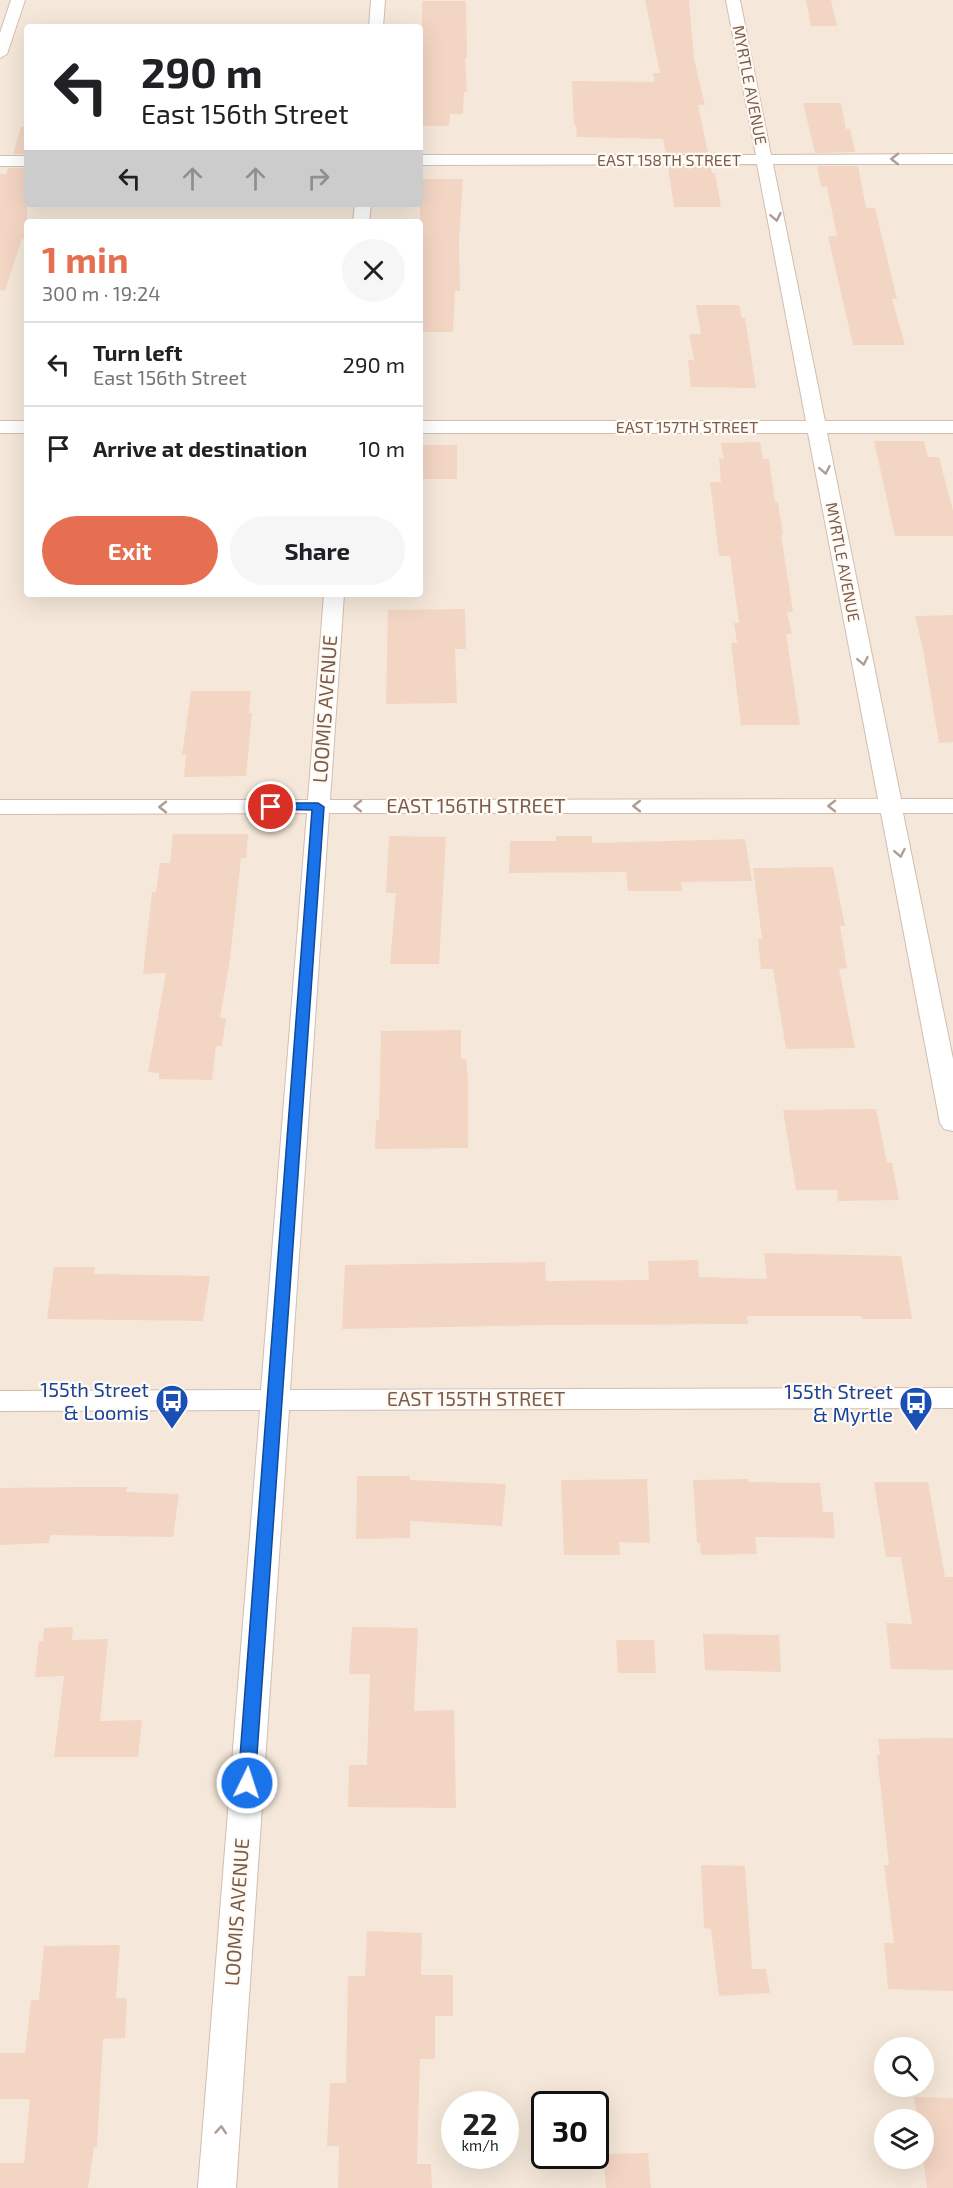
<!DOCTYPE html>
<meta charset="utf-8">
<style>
:root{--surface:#fff;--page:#f6f6f6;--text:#202124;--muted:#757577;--line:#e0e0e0;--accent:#e76f51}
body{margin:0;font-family:"Exo 2",sans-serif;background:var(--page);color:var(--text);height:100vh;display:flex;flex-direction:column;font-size:22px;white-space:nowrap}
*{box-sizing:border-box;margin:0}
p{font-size:20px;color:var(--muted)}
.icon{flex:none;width:33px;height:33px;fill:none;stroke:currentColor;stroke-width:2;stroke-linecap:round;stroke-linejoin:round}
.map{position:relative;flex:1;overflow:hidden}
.drawer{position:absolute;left:24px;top:219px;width:399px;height:378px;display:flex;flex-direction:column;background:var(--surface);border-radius:6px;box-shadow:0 6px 24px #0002}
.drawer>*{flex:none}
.banner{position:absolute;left:24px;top:24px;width:399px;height:183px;border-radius:6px;box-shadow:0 6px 24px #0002;background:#fff;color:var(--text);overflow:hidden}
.tools{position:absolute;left:874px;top:2037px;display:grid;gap:12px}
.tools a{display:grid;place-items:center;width:60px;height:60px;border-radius:50%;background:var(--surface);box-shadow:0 6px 24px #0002;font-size:30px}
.speed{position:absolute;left:441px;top:2091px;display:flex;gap:12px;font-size:30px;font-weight:700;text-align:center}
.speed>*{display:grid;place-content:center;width:78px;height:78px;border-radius:50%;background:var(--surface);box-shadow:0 6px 24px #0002;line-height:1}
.speed small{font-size:15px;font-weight:400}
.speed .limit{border:3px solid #111;border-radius:9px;background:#fff;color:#111}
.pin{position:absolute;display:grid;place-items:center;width:51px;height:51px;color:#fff;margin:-26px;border:3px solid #fff;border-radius:50%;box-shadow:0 2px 6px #0007}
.me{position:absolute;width:66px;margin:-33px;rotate:4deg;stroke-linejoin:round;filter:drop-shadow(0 0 4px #0008)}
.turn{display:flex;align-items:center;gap:21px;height:126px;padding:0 18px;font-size:27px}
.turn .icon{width:78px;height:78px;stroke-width:2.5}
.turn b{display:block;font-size:42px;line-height:51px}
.lanes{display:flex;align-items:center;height:57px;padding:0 18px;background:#0003;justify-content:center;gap:30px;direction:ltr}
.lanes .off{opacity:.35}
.round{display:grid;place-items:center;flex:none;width:63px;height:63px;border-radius:32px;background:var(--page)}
.headline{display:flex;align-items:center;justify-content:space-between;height:102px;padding:0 18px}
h1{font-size:36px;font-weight:700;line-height:45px;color:var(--accent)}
.button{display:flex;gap:12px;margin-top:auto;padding:12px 18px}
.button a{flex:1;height:69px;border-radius:36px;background:var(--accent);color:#fff;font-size:24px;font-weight:700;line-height:69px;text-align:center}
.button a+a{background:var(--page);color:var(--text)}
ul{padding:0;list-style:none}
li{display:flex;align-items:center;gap:18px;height:84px;padding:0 18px;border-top:2px solid var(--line)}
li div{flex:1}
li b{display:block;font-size:22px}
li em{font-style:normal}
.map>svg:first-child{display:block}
</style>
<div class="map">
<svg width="953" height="2188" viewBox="0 0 953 2188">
<rect width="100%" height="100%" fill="#fdf6ec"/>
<!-- residential -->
<path fill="#f5e8da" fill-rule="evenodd" d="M 0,0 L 953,0 L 953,2188 L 0,2188 ZM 27,27 L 420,27 L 420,204 L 27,204 ZM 27,222 L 420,222 L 420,594 L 27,594 ZM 885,2048 L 924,2048 L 924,2086 L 885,2086 ZM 454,2104 L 506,2104 L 506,2156 L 454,2156 ZM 544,2104 L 596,2104 L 596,2156 L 544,2156 ZM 885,2120 L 924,2120 L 924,2158 L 885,2158 Z"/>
<!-- building -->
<path fill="#f3d5c3" d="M 645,0 L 689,0 L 694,59 L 705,105 L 698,105 L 708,153 L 666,153 L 663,139 L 577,137 L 576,125 L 574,125 L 572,81 L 655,82 L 653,73 L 660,73 Z
M 806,0 L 831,0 L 837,26 L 811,26 Z
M 422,1 L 466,1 L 467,58 L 465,58 L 467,92 L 464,92 L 463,114 L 450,114 L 449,126 L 421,126 Z
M 803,103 L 841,103 L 846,129 L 850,129 L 855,152 L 815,153 Z
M 21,126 L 27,127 L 27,154 L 13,154 Z
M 711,166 L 712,173 L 715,173 L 721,207 L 674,207 L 668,167 Z
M 817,166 L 858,166 L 866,208 L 875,208 L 897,299 L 892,299 L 905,345 L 853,345 L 828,236 L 837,236 L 827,187 L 821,187 Z
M 8,168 L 27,168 L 27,239 L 22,239 L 5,291 L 0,290 L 0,174 L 6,174 Z
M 420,179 L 463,179 L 459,241 L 460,291 L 455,291 L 453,332 L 420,332 Z
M 696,305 L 739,305 L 742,318 L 745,318 L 756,388 L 691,387 L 688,360 L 694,360 L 689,334 L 701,334 Z
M 874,441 L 924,441 L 928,457 L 939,457 L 953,511 L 953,536 L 895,536 Z
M 760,442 L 763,459 L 769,459 L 775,502 L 778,502 L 783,535 L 781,535 L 793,612 L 787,612 L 792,634 L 786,634 L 800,725 L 741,725 L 731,643 L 737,643 L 734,623 L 739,623 L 730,556 L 719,556 L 710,482 L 721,482 L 719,458 L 724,459 L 721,443 Z
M 420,445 L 457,445 L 457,479 L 420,479 Z
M 465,609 L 466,649 L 455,649 L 457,703 L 386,704 L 388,610 Z
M 953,615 L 953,742 L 939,743 L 923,649 L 915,616 Z
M 191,691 L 251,691 L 249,713 L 252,713 L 246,776 L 184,777 L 186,755 L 182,755 Z
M 173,834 L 248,834 L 246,858 L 241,858 L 230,959 L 220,1018 L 226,1018 L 222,1046 L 216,1046 L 212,1080 L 159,1079 L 159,1073 L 148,1072 L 166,973 L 143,974 L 152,892 L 156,892 L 160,863 L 170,863 Z
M 389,836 L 446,837 L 439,964 L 390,964 L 396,893 L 386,893 Z
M 556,836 L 592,836 L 592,843 L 745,839 L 752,881 L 681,882 L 682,891 L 628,891 L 626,872 L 509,873 L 510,841 L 556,841 Z
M 833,867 L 845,926 L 840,926 L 847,968 L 839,969 L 855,1048 L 786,1049 L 773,969 L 761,969 L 758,939 L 762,939 L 753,868 Z
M 461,1030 L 461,1059 L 466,1059 L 468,1081 L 468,1148 L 375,1149 L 376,1120 L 379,1120 L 381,1031 Z
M 876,1109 L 887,1163 L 892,1163 L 899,1200 L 838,1201 L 837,1190 L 796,1190 L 783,1110 Z
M 764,1253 L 901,1256 L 912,1319 L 862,1319 L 861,1316 L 747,1316 L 748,1324 L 548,1325 L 342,1329 L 345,1265 L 545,1262 L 546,1281 L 649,1280 L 648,1261 L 698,1260 L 699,1277 L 767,1279 Z
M 54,1267 L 95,1267 L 94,1274 L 210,1276 L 203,1321 L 47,1319 Z
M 357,1476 L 410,1476 L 410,1480 L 506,1484 L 502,1526 L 410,1521 L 410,1538 L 356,1539 Z
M 647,1479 L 650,1543 L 619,1542 L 620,1555 L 564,1555 L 561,1480 Z
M 748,1479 L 749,1482 L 820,1483 L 823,1512 L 833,1512 L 835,1538 L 755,1537 L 757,1554 L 701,1555 L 700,1543 L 697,1543 L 693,1480 Z
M 874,1482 L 928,1482 L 945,1577 L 953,1577 L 953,1670 L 891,1669 L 886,1623 L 912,1624 L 901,1557 L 886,1557 Z
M 77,1487 L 127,1487 L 126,1492 L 179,1494 L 173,1537 L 50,1535 L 49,1543 L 0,1545 L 0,1488 Z
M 73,1627 L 72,1640 L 108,1639 L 100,1721 L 142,1720 L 138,1757 L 54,1757 L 64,1676 L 35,1677 L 39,1641 L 43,1641 L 44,1628 Z
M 352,1627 L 418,1628 L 414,1711 L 454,1710 L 456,1808 L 348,1807 L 349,1765 L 367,1765 L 370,1674 L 349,1674 Z
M 703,1634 L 779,1635 L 781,1672 L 705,1670 Z
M 616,1640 L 654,1640 L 656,1673 L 618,1673 Z
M 953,1738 L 953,1991 L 888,1989 L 884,1943 L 894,1943 L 884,1865 L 889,1865 L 877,1755 L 880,1755 L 878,1739 Z
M 701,1865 L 745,1866 L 752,1969 L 766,1969 L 770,1993 L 719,1996 L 711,1929 L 704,1928 Z
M 367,1931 L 422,1933 L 421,1975 L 453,1975 L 453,2016 L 435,2016 L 435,2059 L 420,2059 L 417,2164 L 431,2164 L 432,2188 L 338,2188 L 339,2146 L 327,2146 L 330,2083 L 346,2083 L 348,1976 L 365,1976 Z
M 120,1945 L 116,1998 L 127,1998 L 125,2038 L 103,2039 L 97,2147 L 94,2147 L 88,2188 L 0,2188 L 0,2163 L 24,2163 L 30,2099 L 0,2099 L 0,2053 L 25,2053 L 31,2000 L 39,2000 L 44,1946 Z
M 914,2097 L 953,2098 L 953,2188 L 927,2188 L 923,2158 L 924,2120 L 918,2120 Z
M 648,2153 L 651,2188 L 606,2188 L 603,2154 Z"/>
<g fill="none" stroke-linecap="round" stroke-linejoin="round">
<!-- street casing -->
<g stroke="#d1beb0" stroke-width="2">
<path id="street" d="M 11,0 L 25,0 L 7,54 L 0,58 L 0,33 Z
M 371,0 L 385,0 L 383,27 L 369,27 Z
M 726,0 L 740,0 L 771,155 L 953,154 L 953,164 L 773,164 L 825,421 L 953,421 L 953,433 L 827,433 L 901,799 L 953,799 L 953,813 L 903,813 L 953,1059 L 953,1131 L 944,1129 L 940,1123 L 881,813 L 329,813 L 290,1390 L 953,1388 L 953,1408 L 289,1410 L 236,2188 L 198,2188 L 260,1410 L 0,1411 L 0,1391 L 261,1390 L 307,813 L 0,814 L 0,800 L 308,800 L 324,594 L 344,594 L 330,800 L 878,799 L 808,433 L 420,433 L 420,421 L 806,421 L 757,164 L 420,165 L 420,155 L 756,155 Z
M 0,156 L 27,156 L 27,166 L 0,166 Z
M 355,204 L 371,204 L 369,222 L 353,222 Z
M 0,421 L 27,421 L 27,433 L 0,433 Z"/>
</g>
<!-- street -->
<use href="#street" fill="#fff" fill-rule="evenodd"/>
</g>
<!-- one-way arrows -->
<defs><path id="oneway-chevron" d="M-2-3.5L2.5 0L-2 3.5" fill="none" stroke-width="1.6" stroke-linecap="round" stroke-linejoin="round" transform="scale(1.5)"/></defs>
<g stroke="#af9d94">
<use href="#oneway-chevron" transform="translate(895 159) rotate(180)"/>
<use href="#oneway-chevron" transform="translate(776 217) rotate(79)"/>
<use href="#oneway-chevron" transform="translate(825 470) rotate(79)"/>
<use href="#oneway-chevron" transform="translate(863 661) rotate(79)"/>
<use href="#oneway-chevron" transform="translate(358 806) rotate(180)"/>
<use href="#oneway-chevron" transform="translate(637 806) rotate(180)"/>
<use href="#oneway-chevron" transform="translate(832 806) rotate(180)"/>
<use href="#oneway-chevron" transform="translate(163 807) rotate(180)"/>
<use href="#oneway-chevron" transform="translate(900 853) rotate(79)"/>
<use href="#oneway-chevron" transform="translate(221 2130) rotate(-86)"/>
</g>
<!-- route -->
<path fill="#1a73e8" stroke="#114b97" stroke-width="1.5" d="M 271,803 L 318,803 L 324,807 L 255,1783 L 253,1788 L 247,1790 L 240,1788 L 238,1783 L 312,810 L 266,809 L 266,804 Z"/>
<!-- icons -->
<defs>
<g id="bus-pin" transform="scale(1.725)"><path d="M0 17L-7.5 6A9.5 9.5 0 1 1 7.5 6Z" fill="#1a4fb4" stroke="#fffaf3"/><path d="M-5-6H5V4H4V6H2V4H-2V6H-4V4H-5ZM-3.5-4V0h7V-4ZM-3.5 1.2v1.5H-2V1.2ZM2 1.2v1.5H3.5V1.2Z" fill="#fff"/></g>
</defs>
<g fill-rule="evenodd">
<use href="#bus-pin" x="172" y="1401"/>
<use href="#bus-pin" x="916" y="1403"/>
</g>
<g text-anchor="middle" stroke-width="4.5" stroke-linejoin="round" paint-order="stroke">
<!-- far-street labels -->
<g font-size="16" fill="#7a5c4d" stroke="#fffaf3">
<text transform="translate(750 85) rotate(79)" y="6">MYRTLE AVENUE</text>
<text x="669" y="166">EAST 158TH STREET</text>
<text x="687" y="433">EAST 157TH STREET</text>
<text transform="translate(843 562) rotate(79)" y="6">MYRTLE AVENUE</text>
</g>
<!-- street labels -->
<g font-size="20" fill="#7a5c4d" stroke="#fffaf3">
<text transform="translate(325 709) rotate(-86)" y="7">LOOMIS AVENUE</text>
<text x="476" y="813">EAST 156TH STREET</text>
<text x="476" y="1406">EAST 155TH STREET</text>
<text transform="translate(237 1912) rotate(-86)" y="7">LOOMIS AVENUE</text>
</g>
<!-- transit labels -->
<g font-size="20" fill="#164399" stroke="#fffaf3" text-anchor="end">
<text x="149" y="1397">155th Street<tspan x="149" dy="23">&amp; Loomis</tspan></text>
<text x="893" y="1399">155th Street<tspan x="893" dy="23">&amp; Myrtle</tspan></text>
</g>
</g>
</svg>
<div class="tools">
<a><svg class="icon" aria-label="search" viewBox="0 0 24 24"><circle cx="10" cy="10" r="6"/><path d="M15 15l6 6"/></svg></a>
<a><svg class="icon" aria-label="layers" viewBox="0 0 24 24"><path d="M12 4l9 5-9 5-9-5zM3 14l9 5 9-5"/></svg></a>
</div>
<div class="speed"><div>22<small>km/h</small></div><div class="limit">30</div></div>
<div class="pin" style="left:271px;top:807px;background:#d93025"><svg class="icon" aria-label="arrive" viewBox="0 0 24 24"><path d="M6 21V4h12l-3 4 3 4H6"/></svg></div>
<svg class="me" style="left:247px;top:1783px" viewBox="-20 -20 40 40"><circle r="17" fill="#1a73e8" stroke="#fff" stroke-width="3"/><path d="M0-11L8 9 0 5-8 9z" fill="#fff"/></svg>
<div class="banner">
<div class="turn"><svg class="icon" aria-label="left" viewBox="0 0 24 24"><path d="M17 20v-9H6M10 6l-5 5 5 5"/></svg><div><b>290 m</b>East 156th Street</div></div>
<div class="lanes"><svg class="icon" aria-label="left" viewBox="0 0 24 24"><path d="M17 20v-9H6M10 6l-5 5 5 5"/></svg><svg class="icon off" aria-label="ahead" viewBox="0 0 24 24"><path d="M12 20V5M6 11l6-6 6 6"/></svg><svg class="icon off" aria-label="ahead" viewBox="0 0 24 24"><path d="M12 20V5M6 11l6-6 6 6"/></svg><svg class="icon off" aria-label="right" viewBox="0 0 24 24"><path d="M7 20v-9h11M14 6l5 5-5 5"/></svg></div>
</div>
<section class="drawer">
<div class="headline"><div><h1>1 min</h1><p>300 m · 19:24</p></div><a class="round"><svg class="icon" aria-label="close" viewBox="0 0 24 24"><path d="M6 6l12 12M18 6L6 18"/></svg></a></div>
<ul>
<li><svg class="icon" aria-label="left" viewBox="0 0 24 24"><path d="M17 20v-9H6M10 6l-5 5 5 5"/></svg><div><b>Turn left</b><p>East 156th Street</p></div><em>290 m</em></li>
<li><svg class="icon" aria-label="arrive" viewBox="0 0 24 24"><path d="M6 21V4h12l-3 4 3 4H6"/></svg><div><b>Arrive at destination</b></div><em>10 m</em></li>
</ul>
<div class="button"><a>Exit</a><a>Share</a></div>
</section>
</div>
